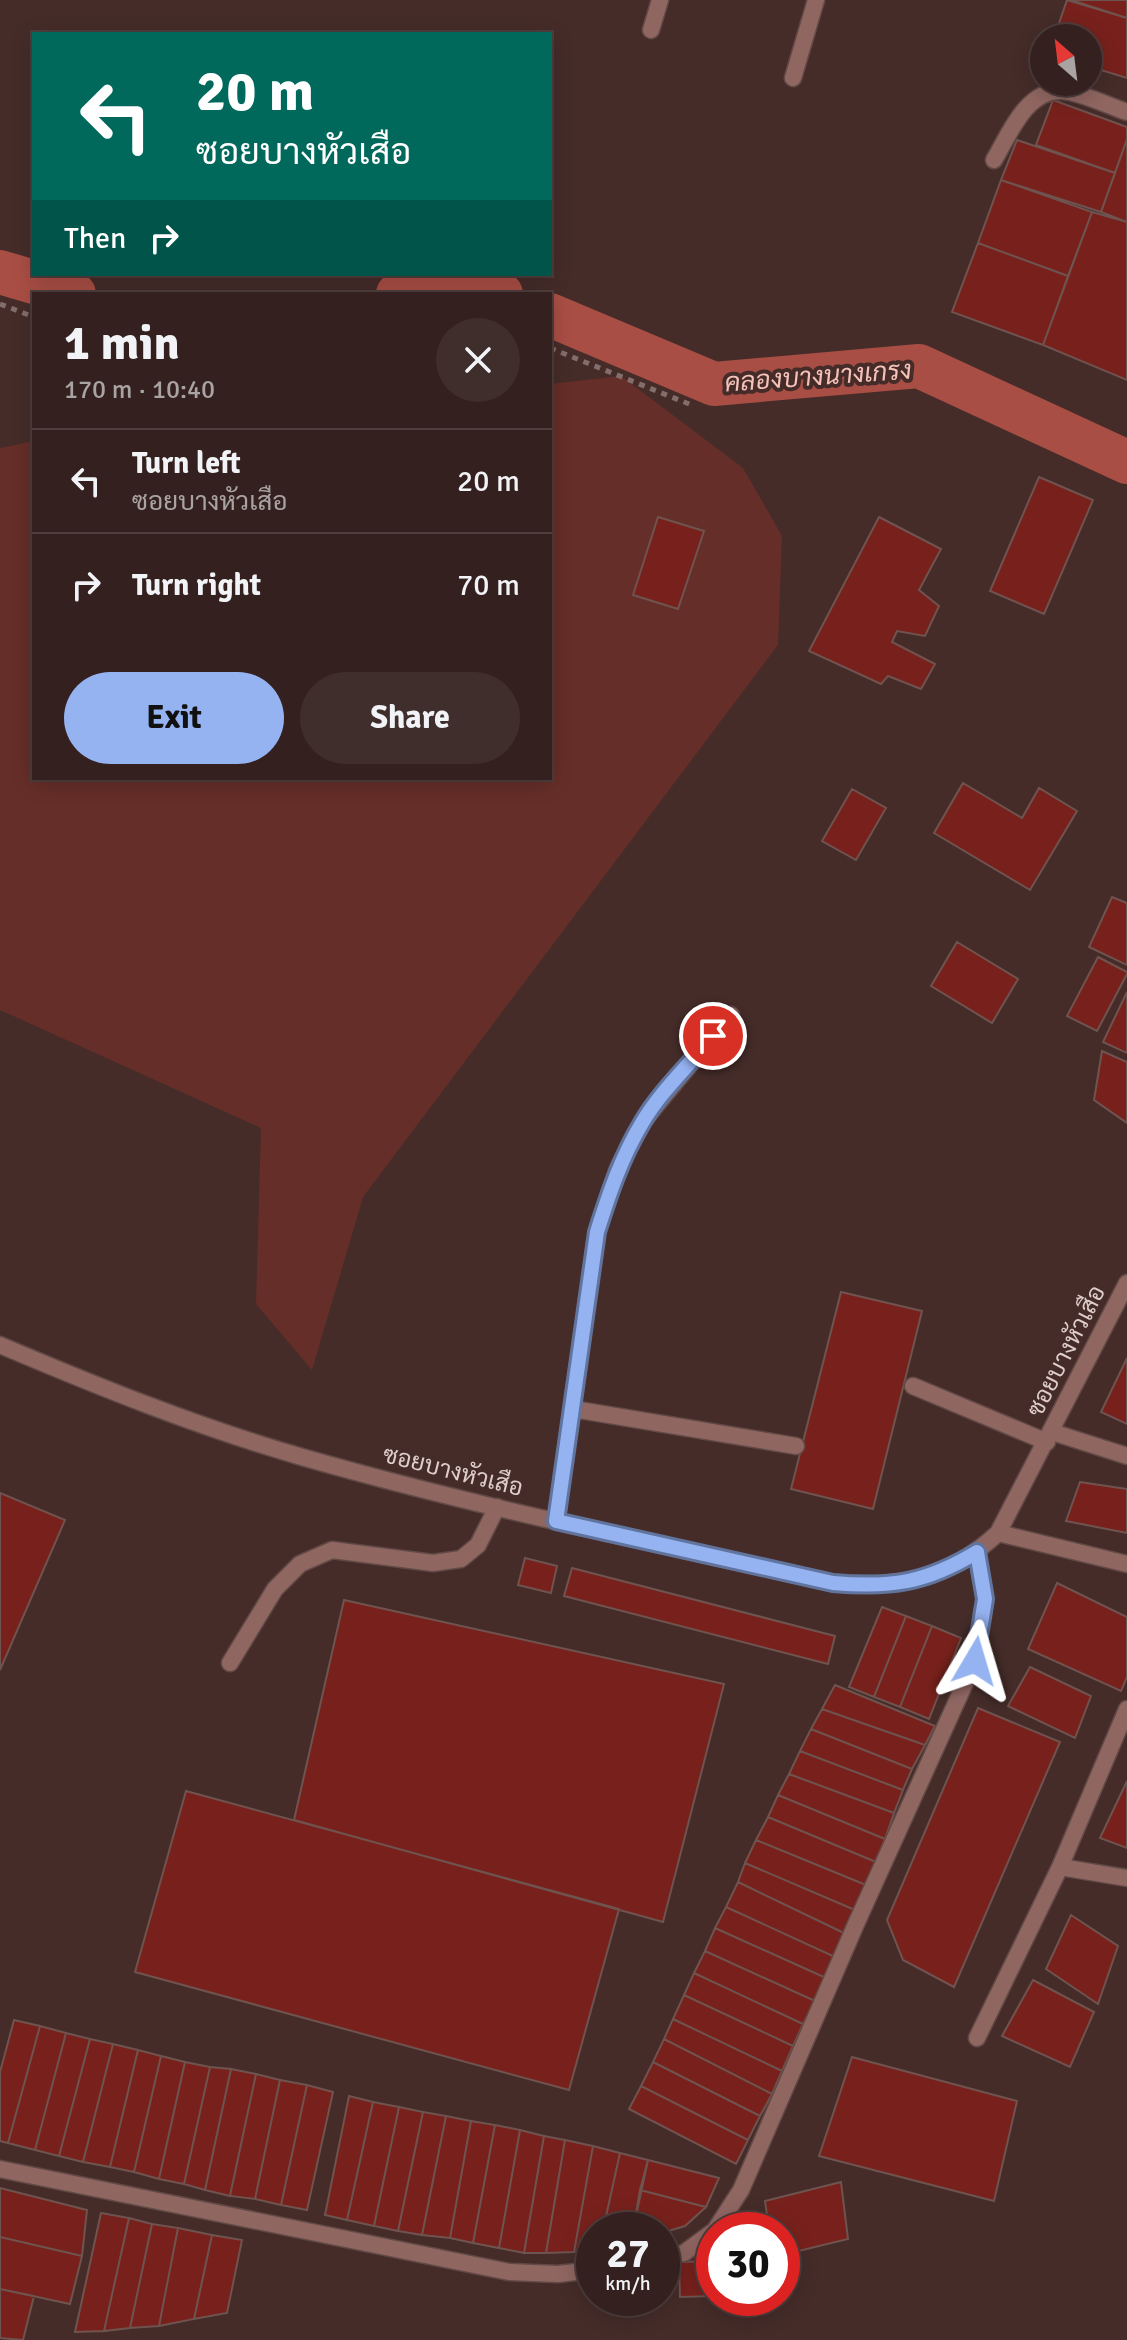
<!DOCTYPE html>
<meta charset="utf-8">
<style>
:root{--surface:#34211f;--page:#3f2e2c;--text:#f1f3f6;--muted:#a9a3a4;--line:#4e3e3d;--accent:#95b2f1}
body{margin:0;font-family:Signika,Sarabun,sans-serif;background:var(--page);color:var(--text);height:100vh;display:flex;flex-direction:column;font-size:30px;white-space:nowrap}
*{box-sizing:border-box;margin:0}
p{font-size:26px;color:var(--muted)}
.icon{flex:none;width:44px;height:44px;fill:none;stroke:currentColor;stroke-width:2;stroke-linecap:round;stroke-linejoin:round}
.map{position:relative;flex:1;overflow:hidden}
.sheet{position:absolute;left:32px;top:292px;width:520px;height:488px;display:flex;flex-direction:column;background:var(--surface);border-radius:0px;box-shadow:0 4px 20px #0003,0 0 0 2px var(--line)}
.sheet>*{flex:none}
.hud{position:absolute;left:32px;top:32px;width:520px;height:244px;border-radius:0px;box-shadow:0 4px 20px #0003,0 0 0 2px var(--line);background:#00695c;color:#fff;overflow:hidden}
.needle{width:52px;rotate:332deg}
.controls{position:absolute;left:1030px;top:24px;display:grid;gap:16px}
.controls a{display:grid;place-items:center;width:72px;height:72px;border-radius:50%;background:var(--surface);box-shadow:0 4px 20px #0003,0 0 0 2px var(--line);font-size:40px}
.speed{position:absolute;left:576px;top:2212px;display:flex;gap:16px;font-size:40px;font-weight:700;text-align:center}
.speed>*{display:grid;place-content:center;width:104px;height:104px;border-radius:50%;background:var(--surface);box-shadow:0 4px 20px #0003,0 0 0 2px var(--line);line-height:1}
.speed small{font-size:20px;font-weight:400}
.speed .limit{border:12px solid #d22;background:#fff;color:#111}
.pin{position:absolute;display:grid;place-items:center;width:68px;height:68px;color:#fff;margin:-34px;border:4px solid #fff;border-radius:50%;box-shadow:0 2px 8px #0007}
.me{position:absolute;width:88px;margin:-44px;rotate:7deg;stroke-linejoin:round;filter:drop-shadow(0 0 6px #0008)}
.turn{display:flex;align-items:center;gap:28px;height:168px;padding:0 32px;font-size:36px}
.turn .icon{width:104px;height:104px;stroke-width:2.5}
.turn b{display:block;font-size:56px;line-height:68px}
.then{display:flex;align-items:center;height:76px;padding:0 32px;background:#0003;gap:16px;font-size:30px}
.round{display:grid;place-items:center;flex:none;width:84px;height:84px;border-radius:42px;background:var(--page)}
.head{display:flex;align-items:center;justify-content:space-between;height:136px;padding:0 32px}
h1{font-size:48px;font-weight:700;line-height:60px}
.primary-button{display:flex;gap:16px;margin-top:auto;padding:16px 32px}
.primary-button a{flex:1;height:92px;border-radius:48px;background:var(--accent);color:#111;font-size:32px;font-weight:700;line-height:92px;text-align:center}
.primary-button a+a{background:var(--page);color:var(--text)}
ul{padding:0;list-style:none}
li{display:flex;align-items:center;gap:24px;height:104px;padding:0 32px;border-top:2px solid var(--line)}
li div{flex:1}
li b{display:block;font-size:30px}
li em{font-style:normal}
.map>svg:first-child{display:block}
</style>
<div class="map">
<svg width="1127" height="2340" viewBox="0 0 1127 2340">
<rect width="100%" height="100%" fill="#452c29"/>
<!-- green -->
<path fill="#662e28" d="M 621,376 L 743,468 L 782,536 L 778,645 L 363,1197 L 312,1370 L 256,1304 L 261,1128 L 0,1010 L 0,448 L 34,441 L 34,778 L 550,778 L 550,384 Z"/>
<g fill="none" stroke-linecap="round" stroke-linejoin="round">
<!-- canal -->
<path stroke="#a94e45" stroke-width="44" d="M 0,272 L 74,294
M 398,294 L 470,281 L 501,294
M 550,315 L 714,384 L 919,366 L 1127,462"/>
</g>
<!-- building -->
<path fill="#78211c" stroke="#6f534f" stroke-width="2" d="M 1067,0 L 1127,18 L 1127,78 L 1088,66 L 1088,38 L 1054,38 Z
M 1071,0 L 1127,0 L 1127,18 Z
M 1053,100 L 1127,127 L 1127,139 L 1115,173 L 1036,145 Z
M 1127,139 L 1127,222 L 1101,212 Z
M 1017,140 L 1115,173 L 1101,212 L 1001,180 Z
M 1001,180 L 1092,212 L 1068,276 L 978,243 Z
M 1092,212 L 1127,222 L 1127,380 L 1043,345 Z
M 978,243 L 1068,276 L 1043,345 L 952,312 Z
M 1039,477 L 1093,500 L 1044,614 L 990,591 Z
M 658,517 L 704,531 L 678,609 L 633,595 Z
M 879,517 L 941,549 L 919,590 L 939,606 L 925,636 L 897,631 L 892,642 L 935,664 L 921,689 L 888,676 L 881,684 L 809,651 Z
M 963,783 L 1022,818 L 1039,788 L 1077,811 L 1030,890 L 934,833 Z
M 852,789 L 886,808 L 856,860 L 822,841 Z
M 1112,897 L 1127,903 L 1127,965 L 1089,947 Z
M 957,942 L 1018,979 L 992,1023 L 931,986 Z
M 1098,957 L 1127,972 L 1127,974 L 1097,1031 L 1067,1016 Z
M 1127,992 L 1127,1053 L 1103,1042 Z
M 1102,1051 L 1127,1062 L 1127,1123 L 1094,1100 Z
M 841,1292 L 922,1311 L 873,1509 L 791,1489 Z
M 1127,1358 L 1127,1424 L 1101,1412 Z
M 1080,1482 L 1127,1489 L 1127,1533 L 1066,1521 Z
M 0,1493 L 65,1520 L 0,1670 Z
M 525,1558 L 557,1566 L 551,1593 L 518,1585 Z
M 572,1568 L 835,1636 L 828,1664 L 564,1596 Z
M 1057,1583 L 1127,1617 L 1127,1677 L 1121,1691 L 1028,1649 Z
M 344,1600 L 724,1684 L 663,1922 L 294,1820 Z
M 882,1607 L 906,1616 L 874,1697 L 849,1687 Z
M 906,1616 L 932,1626 L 900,1707 L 874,1697 Z
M 932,1626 L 961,1638 L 929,1719 L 900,1707 Z
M 1030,1667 L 1091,1696 L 1075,1738 L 1008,1706 Z
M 835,1685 L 935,1726 L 925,1745 L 822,1709 Z
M 978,1708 L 1060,1742 L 954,1987 L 903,1960 L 887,1920 Z
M 822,1709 L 925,1745 L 912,1769 L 811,1729 Z
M 811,1729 L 912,1769 L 903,1790 L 800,1751 Z
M 800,1751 L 903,1790 L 894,1813 L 789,1774 Z
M 789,1774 L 894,1813 L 885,1839 L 778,1795 Z
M 1127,1781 L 1127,1848 L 1100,1838 Z
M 186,1791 L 619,1909 L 569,2090 L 135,1972 Z
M 778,1795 L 885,1839 L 876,1862 L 768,1817 Z
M 768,1817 L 876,1862 L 866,1885 L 756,1840 Z
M 756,1840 L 866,1885 L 855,1910 L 745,1863 Z
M 745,1863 L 855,1910 L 846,1934 L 738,1882 Z
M 738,1882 L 846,1934 L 835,1957 L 726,1907 Z
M 726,1907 L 835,1957 L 826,1978 L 715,1928 Z
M 1071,1915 L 1118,1946 L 1098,2004 L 1046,1969 Z
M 715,1928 L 826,1978 L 815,2001 L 705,1951 Z
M 705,1951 L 815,2001 L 803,2024 L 694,1973 Z
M 694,1973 L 803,2024 L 793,2046 L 684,1995 Z
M 1033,1980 L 1094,2012 L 1070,2067 L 1002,2036 Z
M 684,1995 L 793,2046 L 782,2071 L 673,2019 Z
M 673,2019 L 782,2071 L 772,2094 L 664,2039 Z
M 14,2020 L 40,2026 L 8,2143 L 0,2141 L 0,2072 Z
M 40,2026 L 66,2033 L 35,2150 L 8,2143 Z
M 66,2033 L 90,2039 L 59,2156 L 35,2150 Z
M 90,2039 L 113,2044 L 83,2162 L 59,2156 Z
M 664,2039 L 772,2094 L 760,2116 L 653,2062 Z
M 113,2044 L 138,2050 L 110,2167 L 83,2162 Z
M 138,2050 L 161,2056 L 134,2172 L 110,2167 Z
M 161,2056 L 185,2062 L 159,2179 L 134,2172 Z
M 852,2057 L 1017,2101 L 994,2201 L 819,2156 Z
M 185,2062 L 210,2067 L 184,2184 L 159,2179 Z
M 653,2062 L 760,2116 L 748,2140 L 641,2086 Z
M 210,2067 L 231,2069 L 205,2190 L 184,2184 Z
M 231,2069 L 256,2074 L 230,2196 L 205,2190 Z
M 256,2074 L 280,2080 L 255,2199 L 230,2196 Z
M 280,2080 L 307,2085 L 281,2205 L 255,2199 Z
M 307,2085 L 333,2092 L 307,2210 L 281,2205 Z
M 641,2086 L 748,2140 L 736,2164 L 629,2109 Z
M 349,2096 L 373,2102 L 347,2220 L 325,2215 Z
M 373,2102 L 399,2107 L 374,2226 L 347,2220 Z
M 399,2107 L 423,2112 L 398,2231 L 374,2226 Z
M 423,2112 L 446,2116 L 422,2235 L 398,2231 Z
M 446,2116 L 471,2121 L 450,2238 L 422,2235 Z
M 471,2121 L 495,2125 L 473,2243 L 450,2238 Z
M 495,2125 L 520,2130 L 499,2248 L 473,2243 Z
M 520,2130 L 544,2136 L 524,2253 L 499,2248 Z
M 544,2136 L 565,2140 L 546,2253 L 524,2253 Z
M 565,2140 L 593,2146 L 574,2252 L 546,2253 Z
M 593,2146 L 620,2153 L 603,2230 L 594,2230 L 594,2247 L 574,2252 Z
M 620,2153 L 648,2160 L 633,2230 L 603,2230 Z
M 648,2160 L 719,2178 L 706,2207 L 640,2190 Z
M 841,2182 L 848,2239 L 782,2255 L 782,2230 L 769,2230 L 765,2201 Z
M 0,2188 L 87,2210 L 82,2256 L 0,2237 Z
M 640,2190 L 706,2207 L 685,2226 L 662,2233 L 662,2230 L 633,2230 Z
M 101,2213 L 129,2218 L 104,2331 L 75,2332 Z
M 129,2218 L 152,2224 L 130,2328 L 104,2331 Z
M 152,2224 L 178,2228 L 159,2326 L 130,2328 Z
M 178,2228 L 212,2235 L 194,2319 L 159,2326 Z
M 212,2235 L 242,2240 L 227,2313 L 194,2319 Z
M 0,2237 L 82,2256 L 70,2304 L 0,2289 Z
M 714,2261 L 714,2296 L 680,2297 L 679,2262 Z
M 0,2289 L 34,2296 L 23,2340 L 0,2338 Z"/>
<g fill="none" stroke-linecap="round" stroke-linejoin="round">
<!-- lane casing -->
<g stroke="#614946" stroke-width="19">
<path id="lane" d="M 913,1386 L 1047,1442
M 573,1409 L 796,1446
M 1052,1432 L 1127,1456
M 556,1521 L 597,1232 L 618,1168 L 644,1120 L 731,1015
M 230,1663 L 275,1589 L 300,1564 L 332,1550 L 433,1563 L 461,1559 L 478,1545 L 497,1507"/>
</g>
<!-- street casing -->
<g stroke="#614946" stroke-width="19">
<path id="street" d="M 651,30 L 660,0
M 793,78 L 816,0
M 994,160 C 1009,135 1026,90 1061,91 C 1078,91 1109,106 1127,112
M 0,1345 C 99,1387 198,1427 302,1457 C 476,1507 655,1543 833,1583 C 901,1588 946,1581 998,1533 L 1127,1283
M 998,1533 L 1127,1564
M 1060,1867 L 1127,1709
M 977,2038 L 1060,1867 L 1127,1878
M 0,2169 L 509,2272 L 558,2274 L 594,2270
M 715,2230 L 741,2190 L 856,1924 L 975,1661 L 985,1599 L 977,1552
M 662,2258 L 684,2253 L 714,2231"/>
</g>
<!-- path -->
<path stroke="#846e6c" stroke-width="5" stroke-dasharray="6 6" stroke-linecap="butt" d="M 0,304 L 34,317
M 550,348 L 694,406"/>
<!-- lane -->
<use href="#lane" stroke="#906661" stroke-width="16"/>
<!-- street -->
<use href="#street" stroke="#906661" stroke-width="16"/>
</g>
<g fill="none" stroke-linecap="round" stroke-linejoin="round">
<!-- route casing -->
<g stroke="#61749d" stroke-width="20">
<path id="route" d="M 713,1036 C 690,1064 660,1092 642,1123 C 621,1158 609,1194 597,1232 L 556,1521 L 833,1583 C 891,1588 926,1583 977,1552 L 985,1599 L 975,1661"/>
</g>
<!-- route -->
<use href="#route" stroke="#95b2f1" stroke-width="14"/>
</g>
<g text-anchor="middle" stroke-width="8" stroke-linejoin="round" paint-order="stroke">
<!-- street labels -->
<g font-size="24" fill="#decdcb" stroke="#452c29">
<text transform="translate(1066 1351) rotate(-63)" y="8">ซอยบางหัวเสือ</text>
<text transform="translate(453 1471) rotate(14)" y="8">ซอยบางหัวเสือ</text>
</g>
<!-- water labels -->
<g font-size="26" font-style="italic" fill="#f5c1b9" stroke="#452c29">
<text transform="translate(818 376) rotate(-4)" y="9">คลองบางนางเกรง</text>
</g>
</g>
</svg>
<div class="controls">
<a><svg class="needle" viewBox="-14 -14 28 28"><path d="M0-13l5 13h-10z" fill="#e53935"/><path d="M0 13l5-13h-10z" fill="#a9a3a4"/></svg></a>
</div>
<div class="speed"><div>27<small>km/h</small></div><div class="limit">30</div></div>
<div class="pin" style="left:713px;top:1036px;background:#d93025"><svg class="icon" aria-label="arrive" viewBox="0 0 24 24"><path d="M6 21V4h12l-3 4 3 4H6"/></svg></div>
<svg class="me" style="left:975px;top:1661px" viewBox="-20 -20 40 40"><path d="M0-17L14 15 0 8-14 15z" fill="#95b2f1" stroke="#fff" stroke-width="4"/></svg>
<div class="hud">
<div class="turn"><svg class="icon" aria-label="left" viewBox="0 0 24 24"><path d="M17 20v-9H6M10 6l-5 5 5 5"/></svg><div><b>20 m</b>ซอยบางหัวเสือ</div></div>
<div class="then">Then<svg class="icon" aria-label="right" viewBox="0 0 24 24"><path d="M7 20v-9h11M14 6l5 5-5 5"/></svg></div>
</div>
<section class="sheet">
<div class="head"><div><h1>1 min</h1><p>170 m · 10:40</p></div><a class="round"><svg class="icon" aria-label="close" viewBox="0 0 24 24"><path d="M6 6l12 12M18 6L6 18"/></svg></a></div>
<ul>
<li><svg class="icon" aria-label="left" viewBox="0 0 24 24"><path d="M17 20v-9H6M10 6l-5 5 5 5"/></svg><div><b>Turn left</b><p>ซอยบางหัวเสือ</p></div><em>20 m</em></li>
<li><svg class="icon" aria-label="right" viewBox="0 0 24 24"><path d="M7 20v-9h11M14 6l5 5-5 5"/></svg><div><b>Turn right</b></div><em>70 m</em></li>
</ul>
<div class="primary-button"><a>Exit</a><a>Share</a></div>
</section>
</div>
